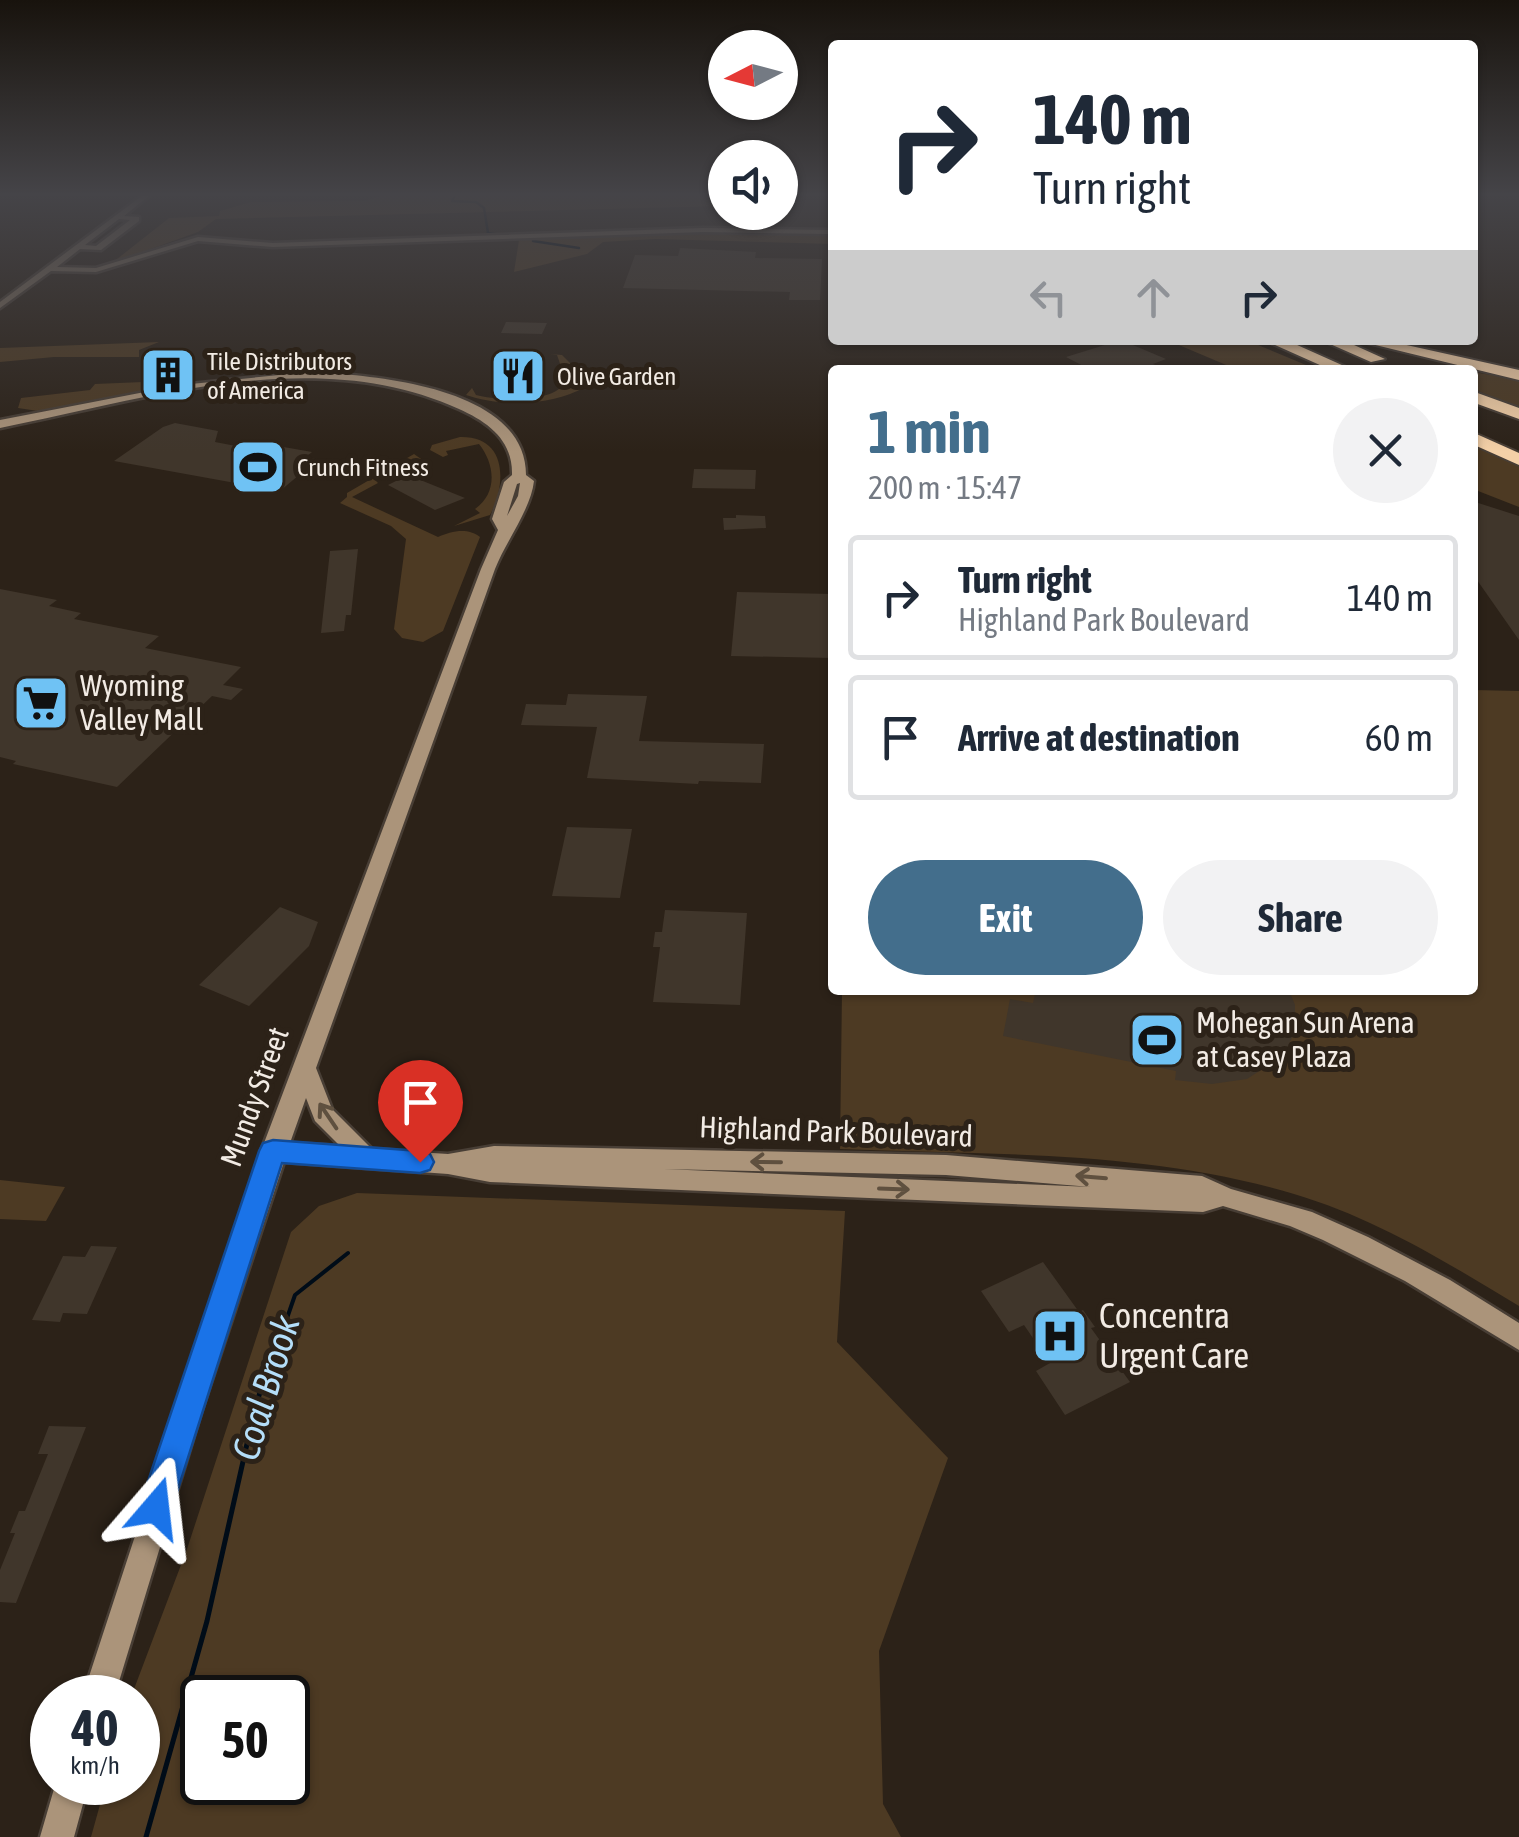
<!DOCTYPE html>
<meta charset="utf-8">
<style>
:root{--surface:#fff;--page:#f2f2f3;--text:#1f2937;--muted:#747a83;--line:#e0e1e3;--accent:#436e8c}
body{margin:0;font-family:"Asap Condensed",sans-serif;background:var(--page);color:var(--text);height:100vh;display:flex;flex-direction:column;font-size:38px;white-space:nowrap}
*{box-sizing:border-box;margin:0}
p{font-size:32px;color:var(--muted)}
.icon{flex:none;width:55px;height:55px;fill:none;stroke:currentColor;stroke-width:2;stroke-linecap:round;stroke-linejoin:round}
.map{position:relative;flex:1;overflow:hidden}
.panel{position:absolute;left:828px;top:365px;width:650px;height:630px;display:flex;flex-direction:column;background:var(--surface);border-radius:10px;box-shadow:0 2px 8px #0004}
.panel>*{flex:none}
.top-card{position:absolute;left:828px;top:40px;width:650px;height:305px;border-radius:10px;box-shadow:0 2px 8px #0004;background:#fff;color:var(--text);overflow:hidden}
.needle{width:65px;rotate:264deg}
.tools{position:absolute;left:708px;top:30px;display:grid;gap:20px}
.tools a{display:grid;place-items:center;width:90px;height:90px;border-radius:50%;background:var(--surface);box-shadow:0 2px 8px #0004;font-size:50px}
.speed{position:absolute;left:30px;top:1675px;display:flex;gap:20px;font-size:50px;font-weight:700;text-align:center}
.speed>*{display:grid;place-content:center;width:130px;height:130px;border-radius:50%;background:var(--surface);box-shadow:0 2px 8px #0004;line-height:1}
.speed small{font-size:25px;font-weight:400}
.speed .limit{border:5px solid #111;border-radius:15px;background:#fff;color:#111}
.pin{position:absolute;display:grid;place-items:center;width:85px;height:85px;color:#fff;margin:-102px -42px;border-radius:50% 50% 50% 0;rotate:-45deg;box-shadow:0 0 10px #0007}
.pin .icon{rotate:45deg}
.me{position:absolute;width:110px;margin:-55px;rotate:17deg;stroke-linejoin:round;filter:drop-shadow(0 0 8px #0008)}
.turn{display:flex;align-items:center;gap:35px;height:210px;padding:0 40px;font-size:45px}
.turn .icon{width:130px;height:130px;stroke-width:2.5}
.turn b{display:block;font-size:70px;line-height:85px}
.lanes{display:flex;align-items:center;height:95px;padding:0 40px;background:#0003;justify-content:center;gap:50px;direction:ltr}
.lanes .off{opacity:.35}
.round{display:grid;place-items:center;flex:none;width:105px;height:105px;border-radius:52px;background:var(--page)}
.head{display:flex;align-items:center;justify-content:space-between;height:170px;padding:0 40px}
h1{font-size:60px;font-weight:700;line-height:75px;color:var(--accent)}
.button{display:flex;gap:20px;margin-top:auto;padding:20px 40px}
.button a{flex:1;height:115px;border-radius:60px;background:var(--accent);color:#fff;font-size:40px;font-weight:700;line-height:115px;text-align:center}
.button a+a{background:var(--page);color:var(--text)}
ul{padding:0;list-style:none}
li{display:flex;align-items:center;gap:30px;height:125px;margin:0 20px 15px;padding:0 20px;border:5px solid var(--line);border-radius:10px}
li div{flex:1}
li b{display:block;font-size:38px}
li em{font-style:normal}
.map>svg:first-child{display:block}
</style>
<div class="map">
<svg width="1519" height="1837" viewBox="0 0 1519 1837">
<rect width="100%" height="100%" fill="#2c2218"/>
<!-- green -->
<path fill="#4d3a23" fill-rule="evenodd" d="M 384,195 L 725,195 L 725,206 L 216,219 L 198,232 L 112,263 L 169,218 L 219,216 L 220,211 L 251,202 L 364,201 Z
M 718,233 L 832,235 L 832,244 L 655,239 L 603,242 L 587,254 L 514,272 L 519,240 Z
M 1167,340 L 1246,340 L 1318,370 L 1238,370 Z
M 159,342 L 139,350 L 139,357 L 54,357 L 0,362 L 0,348 Z
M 550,354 L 562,355 L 585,378 L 585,387 C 553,406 500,407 466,395 L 472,388 L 476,395 C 499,401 554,404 566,381 L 557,355 Z
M 1472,372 L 1519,379 L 1519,407 L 1473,389 Z
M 143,382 L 148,393 L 38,411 L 18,408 L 21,398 L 90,390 L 95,384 Z
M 460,437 C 507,436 507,483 490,515 L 454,526 L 480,513 L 475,509 C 498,493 495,464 479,444 L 446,451 L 448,455 L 443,457 L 430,450 L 432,445 Z
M 1472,441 L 1519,464 L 1519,507 L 1473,489 Z
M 414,454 L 424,461 L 412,461 L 374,479 L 378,483 L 352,497 L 438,537 C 451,531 468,527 480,537 L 443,631 L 423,642 L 402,638 L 394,629 L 406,539 L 391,526 L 340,503 L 347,497 L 347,493 Z
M 1473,690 L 1519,691 L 1519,1306 C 1448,1263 1375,1218 1294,1194 C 1148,1150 992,1155 840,1149 L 842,990 L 1472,990 Z
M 0,1180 L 65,1187 L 46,1221 L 0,1219 Z
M 357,1193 L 845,1211 L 837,1342 L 948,1458 L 879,1651 L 883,1804 L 901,1837 L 91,1837 L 106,1783 L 138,1782 L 138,1698 L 131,1697 L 187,1549 L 291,1232 L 319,1206 ZM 202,1698 L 288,1698 L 288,1782 L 202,1782 Z"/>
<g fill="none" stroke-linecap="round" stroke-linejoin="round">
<!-- stream-far2 -->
<path stroke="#000c18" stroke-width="2.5" d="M 455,195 L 452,201 L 476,202 L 484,208 L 488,233 L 500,235
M 533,241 L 579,248"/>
<!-- stream-far1 -->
<path stroke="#000c18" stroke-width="4" d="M 286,1321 L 295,1295 L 348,1253"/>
<!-- stream -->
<path stroke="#000c18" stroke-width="5" d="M 146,1837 L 207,1621 L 256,1404 L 286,1319"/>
</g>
<!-- building -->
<path fill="#40362b" d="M 680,248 L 756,252 L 755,258 L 822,259 L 820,300 L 789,300 L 790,292 L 623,288 L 635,255 L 678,256 Z
M 506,322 L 547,323 L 542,334 L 501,333 Z
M 1121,340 L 1166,359 L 1153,364 L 1167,370 L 1091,370 L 1066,357 Z
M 174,354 L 189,380 L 155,386 L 146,369 L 163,366 L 158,357 Z
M 537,364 L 536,385 L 498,386 L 499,370 Z
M 175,423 L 218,431 L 215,442 L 236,446 L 244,440 L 312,452 L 306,457 L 318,459 L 280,491 L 114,461 L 163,427 Z
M 694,469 L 756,470 L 755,489 L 692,488 Z
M 408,475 L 465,498 L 435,510 L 388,485 Z
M 1472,501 L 1519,516 L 1519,640 L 1477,580 L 1472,580 Z
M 736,515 L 765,516 L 766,528 L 724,530 L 723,518 L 736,518 Z
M 358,549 L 351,615 L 346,615 L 344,631 L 321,633 L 330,551 Z
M 0,589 L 57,600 L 49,606 L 81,613 L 74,619 L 159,636 L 145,648 L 241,667 L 223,685 L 243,689 L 231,700 L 212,696 L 117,787 L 13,764 L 16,761 L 0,757 Z
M 737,592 L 832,594 L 832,658 L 731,656 Z
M 568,694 L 647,696 L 639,741 L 764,744 L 761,783 L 699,781 L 698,784 L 587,778 L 597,727 L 521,725 L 526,704 L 566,705 Z
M 567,827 L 632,829 L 620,898 L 552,896 Z
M 280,907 L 318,922 L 309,946 L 249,1006 L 199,985 Z
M 665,910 L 747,913 L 740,1005 L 653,1002 L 660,947 L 653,947 L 655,932 L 662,932 Z
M 1036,990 L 1289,990 L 1295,1005 L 1295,1031 L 1284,1055 L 1247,1079 L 1212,1084 L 1175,1080 L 1176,1071 L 1003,1036 L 1010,999 L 1033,1003 Z
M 91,1246 L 117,1247 L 87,1314 L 63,1313 L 60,1322 L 32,1320 L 63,1256 L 85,1257 Z
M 1043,1262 L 1079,1312 L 1083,1310 L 1095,1327 L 1091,1328 L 1130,1382 L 1065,1415 L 1036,1371 L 1050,1363 L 1024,1325 L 1009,1332 L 981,1291 Z
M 49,1426 L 86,1427 L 16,1603 L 0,1602 L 0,1570 L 15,1533 L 10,1533 L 19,1511 L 25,1511 L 48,1454 L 38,1454 Z"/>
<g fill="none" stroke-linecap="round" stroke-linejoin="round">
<!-- street casing -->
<g stroke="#483e35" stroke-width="5">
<path id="street" d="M 143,195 L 150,195 L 124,216 L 139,217 L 139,221 L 101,250 L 80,249 L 57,267 L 96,268 L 198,237 L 273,243 L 703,228 L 828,230 L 832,232 L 828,234 L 703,232 L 273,247 L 198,241 L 96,272 L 51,271 L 0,308 L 0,302 ZM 119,219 L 130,220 L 96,246 L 85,245 Z"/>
</g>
<!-- secondary casing -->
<g stroke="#483e35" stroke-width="5">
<path id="secondary" d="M 309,372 C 372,375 526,386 526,475 L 534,481 C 531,509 506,541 495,569 L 316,1068 L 332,1109 L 372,1149 L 448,1154 L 494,1146 L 946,1155 L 1202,1176 L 1231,1189 L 1312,1212 L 1368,1237 L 1450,1280 L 1519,1323 L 1519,1350 L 1405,1281 L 1323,1240 L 1290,1226 L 1223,1206 L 1203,1212 L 490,1182 L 448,1174 L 284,1162 L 201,1413 L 114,1698 L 82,1698 L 261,1151 L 481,569 L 498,530 L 492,519 L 504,482 L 512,475 C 513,440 488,422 459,409 C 316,343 146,399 0,428 L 0,420 L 181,385 ZM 520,483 L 518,496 L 507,516 L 517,484 ZM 306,1098 L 315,1121 L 340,1146 L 290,1143 ZM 664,1169 L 946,1175 L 1091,1187 Z
M 56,1782 L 89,1782 L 74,1837 L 40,1837 Z"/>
</g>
<!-- highway casing -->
<g stroke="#483e35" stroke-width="4">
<path id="highway" d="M 1264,340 L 1286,340 L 1353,370 L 1331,370 Z
M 1321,340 L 1343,340 L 1385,359 L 1371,362 Z
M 1355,340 L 1384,340 L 1519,370 L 1519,380 Z
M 1472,391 L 1519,408 L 1519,419 L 1472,402 Z
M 1472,432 L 1519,453 L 1519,465 L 1472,444 Z"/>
</g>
<!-- street -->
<use href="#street" fill="#7a6c5c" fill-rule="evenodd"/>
<!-- secondary -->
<use href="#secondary" fill="#ab947a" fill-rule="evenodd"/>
<!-- highway -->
<use href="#highway" fill="#f4d0a7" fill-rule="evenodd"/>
</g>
<!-- one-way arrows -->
<defs><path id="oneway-shaft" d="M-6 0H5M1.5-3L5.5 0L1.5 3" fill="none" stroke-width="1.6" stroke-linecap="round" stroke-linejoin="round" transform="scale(2.5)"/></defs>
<g stroke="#5f503f">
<use href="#oneway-shaft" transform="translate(328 1116) rotate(-124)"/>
<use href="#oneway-shaft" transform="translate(766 1162) rotate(-179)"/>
<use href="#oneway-shaft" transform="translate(1091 1177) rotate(-175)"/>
<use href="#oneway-shaft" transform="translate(894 1189) rotate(2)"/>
</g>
<!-- sky -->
<linearGradient id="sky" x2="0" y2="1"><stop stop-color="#18130d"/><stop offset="0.43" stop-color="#454448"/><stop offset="1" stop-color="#454448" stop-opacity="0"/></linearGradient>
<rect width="1519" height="452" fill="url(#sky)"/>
<!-- route -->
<path fill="#1a73e8" stroke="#114b97" stroke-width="2.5" d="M 273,1140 L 420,1151 L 430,1154 L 434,1162 L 430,1170 L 420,1173 L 282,1163 L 172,1508 L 167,1520 L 156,1525 L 144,1520 L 139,1508 L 259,1151 L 263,1143 Z"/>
<!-- icons -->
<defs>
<g id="building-square" transform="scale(2.875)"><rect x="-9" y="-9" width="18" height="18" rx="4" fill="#6fc2f4" stroke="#2c2218"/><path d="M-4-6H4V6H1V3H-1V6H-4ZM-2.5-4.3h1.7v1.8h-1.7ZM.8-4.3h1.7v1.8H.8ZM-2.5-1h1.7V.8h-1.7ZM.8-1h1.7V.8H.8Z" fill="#111"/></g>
<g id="restaurant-square" transform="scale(2.875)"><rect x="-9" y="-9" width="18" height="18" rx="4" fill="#6fc2f4" stroke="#2c2218"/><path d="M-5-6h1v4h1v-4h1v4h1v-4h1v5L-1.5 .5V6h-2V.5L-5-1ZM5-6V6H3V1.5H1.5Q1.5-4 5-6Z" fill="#111"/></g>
<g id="stadium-square" transform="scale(2.875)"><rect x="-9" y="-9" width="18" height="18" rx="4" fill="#6fc2f4" stroke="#2c2218"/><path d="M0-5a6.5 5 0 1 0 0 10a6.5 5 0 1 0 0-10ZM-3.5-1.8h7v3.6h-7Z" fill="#111"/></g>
<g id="supermarket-square" transform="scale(2.875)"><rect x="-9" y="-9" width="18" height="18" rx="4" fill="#6fc2f4" stroke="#2c2218"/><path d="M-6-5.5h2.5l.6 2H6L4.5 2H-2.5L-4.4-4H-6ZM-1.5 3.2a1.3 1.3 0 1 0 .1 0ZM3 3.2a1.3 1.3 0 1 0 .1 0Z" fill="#111"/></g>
<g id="hospital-square" transform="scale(2.875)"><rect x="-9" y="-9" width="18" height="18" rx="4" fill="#6fc2f4" stroke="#2c2218"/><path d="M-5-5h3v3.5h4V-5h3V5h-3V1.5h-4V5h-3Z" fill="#111"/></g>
</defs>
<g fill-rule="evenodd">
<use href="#building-square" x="168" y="375"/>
<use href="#restaurant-square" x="518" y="376"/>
<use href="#stadium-square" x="258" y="467"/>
<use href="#supermarket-square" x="41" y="703"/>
<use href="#stadium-square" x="1157" y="1040"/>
<use href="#hospital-square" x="1060" y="1336"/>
</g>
<g text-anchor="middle" stroke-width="10" stroke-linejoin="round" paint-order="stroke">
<!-- far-poi labels -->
<g font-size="25" fill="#f2ebe4" stroke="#2c2218" text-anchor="start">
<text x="207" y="370">Tile Distributors<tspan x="207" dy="29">of America</tspan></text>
<text x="557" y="385">Olive Garden</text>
<text x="297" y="476">Crunch Fitness</text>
</g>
<!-- poi labels -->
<g font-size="30" fill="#f2ebe4" stroke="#2c2218" text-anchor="start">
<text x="80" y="696">Wyoming<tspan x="80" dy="34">Valley Mall</tspan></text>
<text x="1196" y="1033">Mohegan Sun Arena<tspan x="1196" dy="34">at Casey Plaza</tspan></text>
</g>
<!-- street labels -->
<g font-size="30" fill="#f2ebe4" stroke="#2c2218">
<text transform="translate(255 1097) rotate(-70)" y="10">Mundy Street</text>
<text transform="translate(836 1132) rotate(2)" y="10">Highland Park Boulevard</text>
</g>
<!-- near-poi labels -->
<g font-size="35" fill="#f2ebe4" stroke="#2c2218" text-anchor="start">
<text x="1099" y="1328">Concentra<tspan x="1099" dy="40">Urgent Care</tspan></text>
</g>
<!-- near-water labels -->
<g font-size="38" font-style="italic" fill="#b4def9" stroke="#2c2218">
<text transform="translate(266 1388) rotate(-73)" y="13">Coal Brook</text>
</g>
</g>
</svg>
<div class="tools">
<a><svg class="needle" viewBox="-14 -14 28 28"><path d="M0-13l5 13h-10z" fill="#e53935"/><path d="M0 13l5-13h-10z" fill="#747a83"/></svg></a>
<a><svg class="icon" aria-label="sound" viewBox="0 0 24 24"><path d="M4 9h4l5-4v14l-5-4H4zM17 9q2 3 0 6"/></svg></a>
</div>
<div class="speed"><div>40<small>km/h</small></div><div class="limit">50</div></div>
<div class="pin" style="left:420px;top:1162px;background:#d93025"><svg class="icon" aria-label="arrive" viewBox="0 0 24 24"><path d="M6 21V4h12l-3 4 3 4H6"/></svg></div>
<svg class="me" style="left:156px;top:1508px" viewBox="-20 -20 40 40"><path d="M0-17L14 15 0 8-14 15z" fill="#1a73e8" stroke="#fff" stroke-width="4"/></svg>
<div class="top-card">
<div class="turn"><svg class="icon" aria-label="right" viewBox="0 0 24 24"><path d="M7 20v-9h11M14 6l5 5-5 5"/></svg><div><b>140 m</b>Turn right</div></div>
<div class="lanes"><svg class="icon off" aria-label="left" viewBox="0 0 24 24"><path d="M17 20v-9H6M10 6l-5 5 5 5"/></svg><svg class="icon off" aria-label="ahead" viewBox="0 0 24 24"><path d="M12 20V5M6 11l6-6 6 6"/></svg><svg class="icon" aria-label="right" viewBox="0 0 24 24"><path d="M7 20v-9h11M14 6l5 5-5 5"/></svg></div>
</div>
<section class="panel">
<div class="head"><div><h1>1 min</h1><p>200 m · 15:47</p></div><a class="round"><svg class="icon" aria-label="close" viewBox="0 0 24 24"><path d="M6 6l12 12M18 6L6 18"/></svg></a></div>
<ul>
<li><svg class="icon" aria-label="right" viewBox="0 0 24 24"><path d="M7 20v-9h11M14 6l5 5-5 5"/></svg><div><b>Turn right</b><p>Highland Park Boulevard</p></div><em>140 m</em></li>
<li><svg class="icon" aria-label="arrive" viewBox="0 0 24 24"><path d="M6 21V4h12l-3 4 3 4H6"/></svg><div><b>Arrive at destination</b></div><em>60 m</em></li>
</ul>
<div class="button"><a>Exit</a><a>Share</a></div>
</section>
</div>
